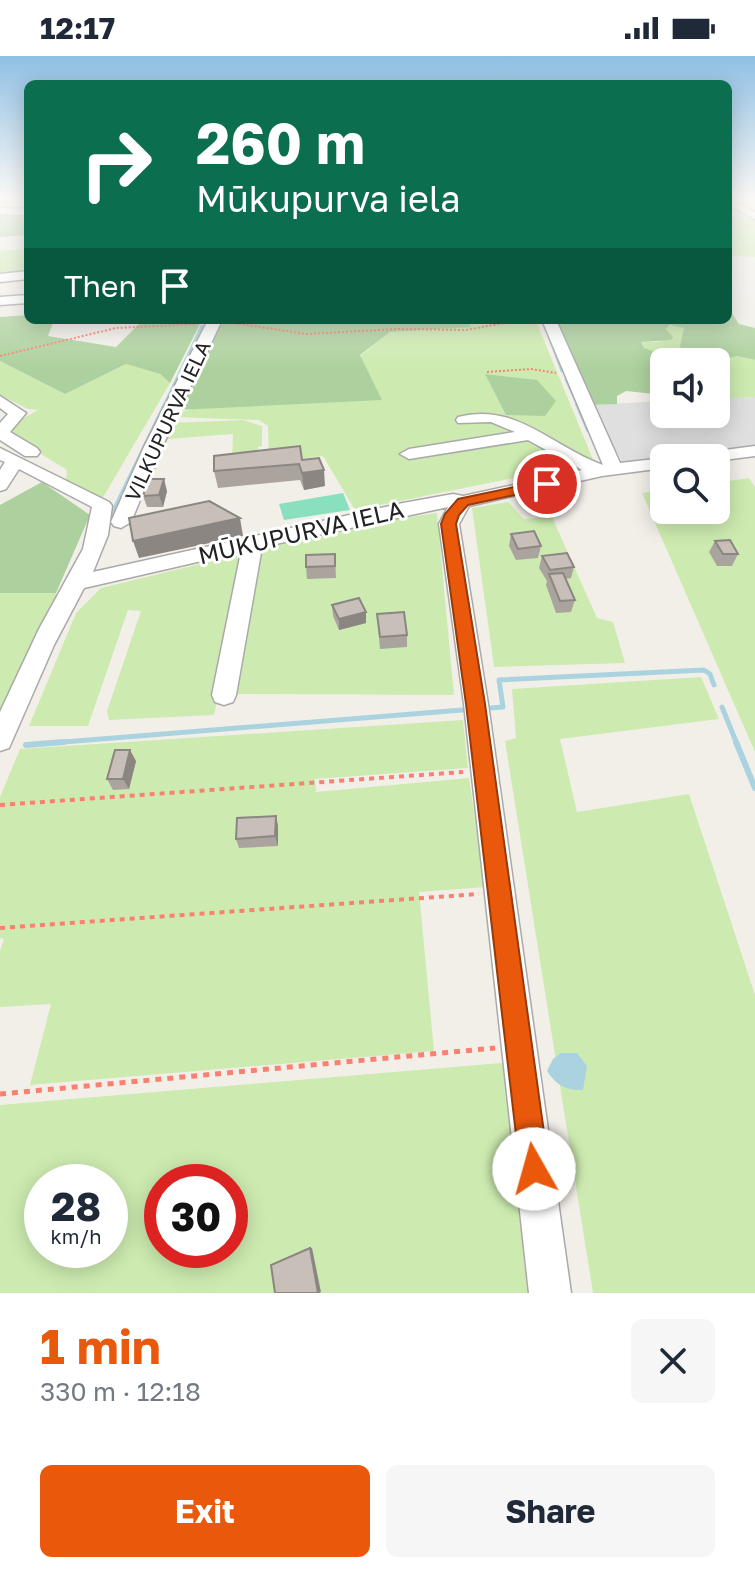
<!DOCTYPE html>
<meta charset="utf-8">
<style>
:root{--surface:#fff;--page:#f6f6f7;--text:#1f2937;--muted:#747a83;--accent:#ea580c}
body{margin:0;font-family:"Golos Text",sans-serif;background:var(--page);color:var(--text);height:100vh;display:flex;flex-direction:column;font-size:30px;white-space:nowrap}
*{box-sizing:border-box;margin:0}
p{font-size:26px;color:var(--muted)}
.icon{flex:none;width:44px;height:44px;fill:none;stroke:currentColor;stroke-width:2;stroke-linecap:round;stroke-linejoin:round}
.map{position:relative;height:1237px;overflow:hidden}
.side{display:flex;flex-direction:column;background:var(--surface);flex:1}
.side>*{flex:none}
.guide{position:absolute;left:24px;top:24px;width:708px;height:244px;border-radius:12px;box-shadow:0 4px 20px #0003;background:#0b6e4f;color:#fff;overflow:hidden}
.buttons{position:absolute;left:650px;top:292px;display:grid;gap:16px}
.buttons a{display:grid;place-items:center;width:80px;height:80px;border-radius:12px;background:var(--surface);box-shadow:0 4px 20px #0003;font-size:40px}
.speed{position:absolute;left:24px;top:1108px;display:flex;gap:16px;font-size:40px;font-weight:700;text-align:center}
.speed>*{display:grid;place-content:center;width:104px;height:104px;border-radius:50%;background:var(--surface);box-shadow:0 4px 20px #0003;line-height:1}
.speed small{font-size:20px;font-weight:400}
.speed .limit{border:12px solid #d22;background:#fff;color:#111}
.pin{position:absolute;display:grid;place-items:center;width:68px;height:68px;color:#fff;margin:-34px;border:4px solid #fff;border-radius:50%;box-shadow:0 2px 8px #0007}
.me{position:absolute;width:88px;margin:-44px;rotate:353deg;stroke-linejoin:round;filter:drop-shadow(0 0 6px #0008)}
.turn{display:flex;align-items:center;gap:28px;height:168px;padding:0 40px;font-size:36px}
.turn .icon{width:104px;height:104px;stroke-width:2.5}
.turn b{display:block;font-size:56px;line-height:68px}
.then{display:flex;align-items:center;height:76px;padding:0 40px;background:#0003;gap:16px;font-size:30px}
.round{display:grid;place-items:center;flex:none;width:84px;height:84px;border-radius:12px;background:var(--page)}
.overview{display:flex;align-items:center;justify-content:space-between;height:136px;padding:0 40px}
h1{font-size:48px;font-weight:700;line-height:60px;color:var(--accent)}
.action{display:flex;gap:16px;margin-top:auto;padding:16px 40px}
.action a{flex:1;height:92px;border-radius:12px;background:var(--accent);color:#fff;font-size:32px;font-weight:700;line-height:92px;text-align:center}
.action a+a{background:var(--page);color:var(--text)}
.status{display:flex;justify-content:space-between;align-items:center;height:56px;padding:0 40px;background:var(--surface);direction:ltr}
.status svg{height:22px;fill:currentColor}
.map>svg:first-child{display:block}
</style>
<div class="status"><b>12:17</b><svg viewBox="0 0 49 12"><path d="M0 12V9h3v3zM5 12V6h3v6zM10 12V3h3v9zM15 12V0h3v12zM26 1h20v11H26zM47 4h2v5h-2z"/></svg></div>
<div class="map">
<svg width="755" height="1237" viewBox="0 0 755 1237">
<rect width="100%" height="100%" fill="#f2efe9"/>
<!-- residential -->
<path fill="#e0dfdf" d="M 755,341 L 755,389 L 623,407 L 590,349 L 664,345 L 664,358 L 716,358 L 716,343 Z"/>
<!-- grass -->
<path fill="#cdebb0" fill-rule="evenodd" d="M 728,161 L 755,162 L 755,201 L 728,199 Z
M 28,192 L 28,218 L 0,221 L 0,195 Z
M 467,264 L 536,265 L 594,406 L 355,454 L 323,400 L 269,407 L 268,370 L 259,364 L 175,361 L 176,352 L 181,356 L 196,352 L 381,343 L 360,300 L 390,276 L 471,270 Z
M 675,268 L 682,269 L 685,274 L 680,290 L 683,299 L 721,304 L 737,300 L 755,304 L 755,341 L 716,343 L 716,306 L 664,306 L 664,318 L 656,314 L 640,286 L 659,286 L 668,271 Z
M 0,305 L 65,338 L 126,308 L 160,318 L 170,327 L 101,445 L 66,426 L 67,414 L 5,376 L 11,369 L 38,354 L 28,353 L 0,339 Z
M 243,364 L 262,370 L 262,390 L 258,391 L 257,396 L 232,404 L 233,378 L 168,383 L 155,418 L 143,418 L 169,367 Z
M 749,422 L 755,431 L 755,696 L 642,437 L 664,434 L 664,454 L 716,454 L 716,427 Z
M 508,446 L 524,463 L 552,461 L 597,562 L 613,566 L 625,607 L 494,611 L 472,452 Z
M 437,457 L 454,639 L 237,638 L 263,493 L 374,466 Z
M 249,496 L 214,659 L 109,664 L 107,655 L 141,555 L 128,554 L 88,670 L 29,670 L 76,557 L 101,532 Z
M 0,537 L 56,537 L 56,545 L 0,661 Z
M 701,621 L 719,663 L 560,683 L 577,756 L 689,738 L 755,939 L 755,1237 L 593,1237 L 505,685 L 516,682 L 512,633 Z
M 463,664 L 468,712 L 315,723 L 316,736 L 469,722 L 485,831 L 419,836 L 434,995 L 30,1029 L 51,948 L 0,951 L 0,895 L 4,883 L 0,882 L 0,741 L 20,693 Z
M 514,1006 L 520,1070 L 499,1094 L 523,1113 L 537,1237 L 0,1237 L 0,1049 ZM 42,1126 L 110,1126 L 110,1194 L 42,1194 ZM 162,1126 L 230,1126 L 230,1194 L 162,1194 Z"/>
<!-- forest -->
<path fill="#add19e" d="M 0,156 L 28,157 L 28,179 L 0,181 Z
M 728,251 L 739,268 L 755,272 L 755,304 L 737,300 L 721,304 L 683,299 L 680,290 L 684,272 L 670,269 L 666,273 L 673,281 L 671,284 L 641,286 L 644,292 L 655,296 L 656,314 L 664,318 L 664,339 L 626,335 L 617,340 L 617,348 L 590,349 L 552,264 L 728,264 Z
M 28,259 L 28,264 L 54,264 L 48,280 L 116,291 L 143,264 L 202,264 L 170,327 L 160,318 L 126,308 L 65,338 L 0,305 L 0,261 Z
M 219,264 L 467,264 L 471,271 L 390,276 L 360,299 L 382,344 L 177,354 Z
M 485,318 L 537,324 L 556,345 L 545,360 L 506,359 Z
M 42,426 L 90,459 L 56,537 L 0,537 L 0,449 Z"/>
<!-- pitch -->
<path fill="#88e0be" d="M 343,437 L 350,454 L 284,464 L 279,448 Z"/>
<!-- water -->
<path fill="#aad3df" d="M 561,997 L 577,997 L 587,1010 L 583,1034 C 565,1034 557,1030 547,1015 L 553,1003 Z"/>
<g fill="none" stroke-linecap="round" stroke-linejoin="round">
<!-- stream-far4 -->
<path stroke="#aad3df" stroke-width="2" d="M 728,143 L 752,143"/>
<!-- stream-far3 -->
<path stroke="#aad3df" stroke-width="3" d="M 549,280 L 562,315
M 566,323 L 578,350
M 164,350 L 202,270"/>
<!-- stream-far2 -->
<path stroke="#aad3df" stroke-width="4" d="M 577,348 L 588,374
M 109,464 L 165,348"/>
<!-- stream-far1 -->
<path stroke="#aad3df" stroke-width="5" d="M 722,651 L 737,688
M 490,652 L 503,651 L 499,624 L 704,614 L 710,618 L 714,629
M 39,688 L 462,654"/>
<!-- stream -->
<path stroke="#aad3df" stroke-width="6" d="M 736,686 L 755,732
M 26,689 L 64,686"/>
<!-- minor casing -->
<g stroke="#a9a9a9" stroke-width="3">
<path id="minor" d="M 728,142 L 755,156 L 755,163 L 728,149 Z
M 0,152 L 28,153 L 28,159 L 0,158 Z
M 28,215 L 28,223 L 0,226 L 0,218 Z
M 28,239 L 28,247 L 0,249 L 0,241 Z
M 208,264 L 222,264 L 162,391 L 131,466 L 121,472 L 114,470 L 111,466 L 144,391 Z
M 542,264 L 556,264 L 620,407 L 664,402 L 665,402 L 664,412 L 602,420 L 469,450 L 459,468 L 488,648 L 571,1237 L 529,1237 L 464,648 L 439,468 L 448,451 L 262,491 L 236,639 L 233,646 L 224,649 L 215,646 L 212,639 L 241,496 L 84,532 L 54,589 L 9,692 L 0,695 L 0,656 L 39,573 L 83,493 L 92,451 L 19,413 L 6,433 L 0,435 L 0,414 L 5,406 L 0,404 L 0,392 L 109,446 L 112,450 L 108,479 L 93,516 L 403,447 L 453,438 L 463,440 L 582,414 L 528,384 L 409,403 L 400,398 L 409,393 L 515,376 L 491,366 L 458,367 L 456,364 L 458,361 C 517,346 552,391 603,409 Z
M 0,340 L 26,357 L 10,376 L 37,392 L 40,396 L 37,400 L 25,400 L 0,384 L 0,367 L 8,358 L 0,352 Z
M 755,390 L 755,400 L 716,405 L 716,402 L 693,402 L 702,397 Z"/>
</g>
<!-- path-far2 -->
<path stroke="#fa8072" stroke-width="2" stroke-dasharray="2 2" stroke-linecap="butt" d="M 227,266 L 306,278 L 397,273 L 466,274 L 521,264
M 0,300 L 116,272 L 196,268
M 487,316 L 531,313 L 556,317"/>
<!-- path-far1 -->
<path stroke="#fa8072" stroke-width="4" stroke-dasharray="5 5" stroke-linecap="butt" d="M 0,749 L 463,716
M 0,872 L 479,838"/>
<!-- path -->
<path stroke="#fa8072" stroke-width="5" stroke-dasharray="6 6" stroke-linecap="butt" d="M 0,1038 L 495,992"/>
<!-- minor -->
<use href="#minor" fill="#fff" fill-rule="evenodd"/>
</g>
<!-- wall -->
<path fill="#aba49e" d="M 302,404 L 325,430 L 304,434 L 300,424 L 218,432 L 214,415 Z
M 167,435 L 163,451 L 147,451 L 143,440 Z
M 511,478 L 541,490 L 538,502 L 516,504 L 509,490 Z
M 715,485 L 738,498 L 732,510 L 717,510 L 709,496 Z
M 335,498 L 336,522 L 307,523 L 306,511 Z
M 542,500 L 574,511 L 571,522 L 566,523 L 575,544 L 571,556 L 556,557 L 546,529 L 547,525 L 539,512 Z
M 332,549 L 366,556 L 366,567 L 339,574 L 333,560 Z
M 377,558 L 407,579 L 407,591 L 380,593 Z
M 136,705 L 129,733 L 113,734 L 107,723 Z
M 276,760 L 278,770 L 278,790 L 239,792 L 236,783 Z"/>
<!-- shaded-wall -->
<path fill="#8b8681" d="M 324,414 L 325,430 L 304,434 L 302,417 Z
M 164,423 L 167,435 L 163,451 L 159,439 Z
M 240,462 L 243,480 L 139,502 L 133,485 Z
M 366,556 L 366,567 L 339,574 L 339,563 Z
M 130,694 L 136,705 L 129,733 L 123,723 Z
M 276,760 L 278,770 L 278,790 L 275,780 Z
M 310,1192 L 312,1192 L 321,1236 L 319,1237 L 318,1237 Z"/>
<!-- building -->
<path fill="#c7bfb8" stroke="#8b8681" stroke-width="2" d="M 300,390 L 302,404 L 319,402 L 324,414 L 302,417 L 299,408 L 214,415 L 214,400 Z
M 148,423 L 164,423 L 159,439 L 143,440 Z
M 209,445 L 240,462 L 133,485 L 129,462 Z
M 534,475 L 541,490 L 518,493 L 511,478 Z
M 730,484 L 738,498 L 723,498 L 715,485 Z
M 567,497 L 574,511 L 550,514 L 542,500 Z
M 335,498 L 335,510 L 306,511 L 306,499 Z
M 563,517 L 575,544 L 560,545 L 549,518 Z
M 359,542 L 366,556 L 339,563 L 332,549 Z
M 404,556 L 407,579 L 380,581 L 377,558 Z
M 115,694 L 130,694 L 123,723 L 107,723 Z
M 276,760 L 275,780 L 236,783 L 237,762 Z
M 310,1192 L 318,1237 L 275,1237 L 271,1209 Z"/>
<!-- sky -->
<linearGradient id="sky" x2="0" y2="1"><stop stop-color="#8fc0e4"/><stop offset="0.45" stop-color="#f9f8f5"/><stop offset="1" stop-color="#f9f8f5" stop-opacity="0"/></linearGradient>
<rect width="755" height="314" fill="url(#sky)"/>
<!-- route -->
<path fill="#ea580c" stroke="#983908" stroke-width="2" d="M 547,424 L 554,428 L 552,431 L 468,449 L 459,459 L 456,468 L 485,648 L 549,1113 L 545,1124 L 534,1128 L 524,1124 L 520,1113 L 466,648 L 441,468 L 445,458 L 458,443 Z"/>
<g text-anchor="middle" stroke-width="6" stroke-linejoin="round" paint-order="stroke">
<!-- far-street labels -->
<g font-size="20" fill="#222" stroke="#fff">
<text transform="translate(168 365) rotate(-65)" y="7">VILKUPURVA IELA</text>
</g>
<!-- street labels -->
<g font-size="24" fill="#222" stroke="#fff">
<text transform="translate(301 477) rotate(-13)" y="8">MŪKUPURVA IELA</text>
</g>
</g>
</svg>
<div class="buttons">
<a><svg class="icon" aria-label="sound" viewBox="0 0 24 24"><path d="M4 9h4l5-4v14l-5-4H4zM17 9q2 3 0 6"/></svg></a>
<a><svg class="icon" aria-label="search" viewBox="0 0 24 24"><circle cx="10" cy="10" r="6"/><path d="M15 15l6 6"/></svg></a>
</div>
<div class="speed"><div>28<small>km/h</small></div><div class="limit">30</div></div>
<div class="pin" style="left:547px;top:428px;background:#d93025"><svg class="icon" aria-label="arrive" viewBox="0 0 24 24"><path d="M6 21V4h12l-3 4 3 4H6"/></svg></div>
<svg class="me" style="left:534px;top:1113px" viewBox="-20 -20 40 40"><circle r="19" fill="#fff"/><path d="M0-13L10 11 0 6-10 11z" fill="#ea580c"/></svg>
<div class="guide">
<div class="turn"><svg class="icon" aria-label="right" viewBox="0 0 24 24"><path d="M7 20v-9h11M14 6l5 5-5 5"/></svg><div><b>260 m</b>Mūkupurva iela</div></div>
<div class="then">Then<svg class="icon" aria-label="arrive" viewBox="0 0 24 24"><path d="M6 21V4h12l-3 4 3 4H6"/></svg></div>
</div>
</div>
<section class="side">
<div class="overview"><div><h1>1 min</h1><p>330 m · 12:18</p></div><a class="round"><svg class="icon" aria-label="close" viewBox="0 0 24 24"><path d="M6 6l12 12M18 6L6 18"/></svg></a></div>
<div class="action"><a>Exit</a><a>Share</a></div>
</section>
